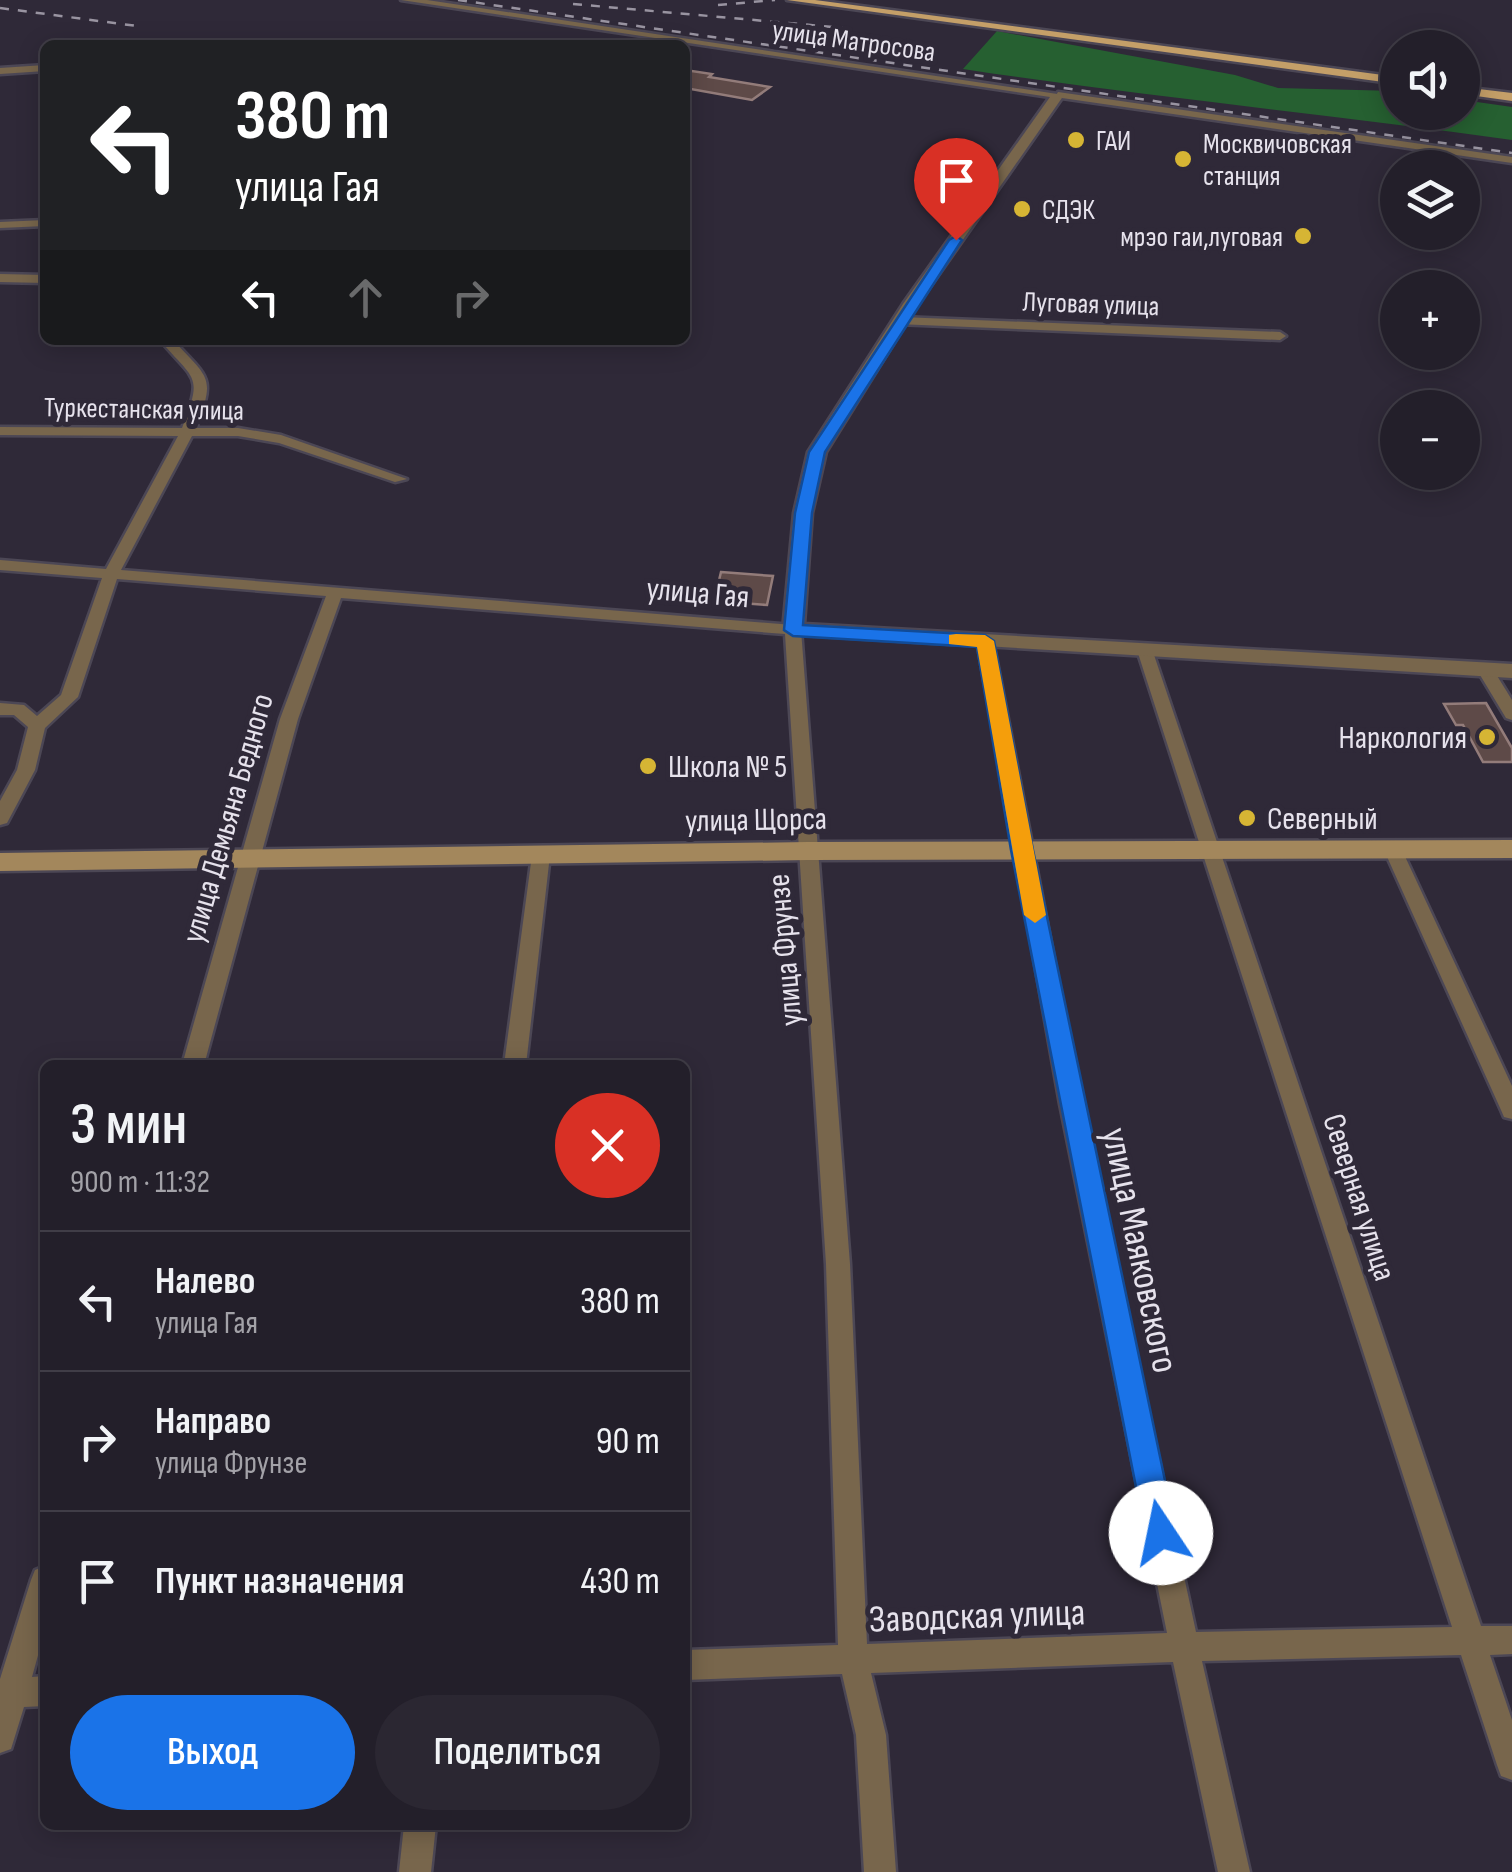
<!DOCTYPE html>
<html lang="ru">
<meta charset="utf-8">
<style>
:root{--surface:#231f2a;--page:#2b2732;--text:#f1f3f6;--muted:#a3a2a8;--line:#403d47;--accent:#1a73e8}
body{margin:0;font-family:"Sofia Sans Condensed",sans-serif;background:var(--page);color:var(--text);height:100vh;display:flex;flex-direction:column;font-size:38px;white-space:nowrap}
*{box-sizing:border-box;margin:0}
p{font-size:32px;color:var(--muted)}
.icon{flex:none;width:55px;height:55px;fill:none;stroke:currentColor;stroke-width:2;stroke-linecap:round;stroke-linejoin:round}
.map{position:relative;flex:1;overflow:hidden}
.panel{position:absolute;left:40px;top:1060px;width:650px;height:770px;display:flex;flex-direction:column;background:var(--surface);border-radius:15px;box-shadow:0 5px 25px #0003,0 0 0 2px var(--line)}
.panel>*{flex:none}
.guide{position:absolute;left:40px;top:40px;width:650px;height:305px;border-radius:15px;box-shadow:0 5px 25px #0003,0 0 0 2px var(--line);background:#202124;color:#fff;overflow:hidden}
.fabs{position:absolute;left:1380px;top:30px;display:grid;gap:20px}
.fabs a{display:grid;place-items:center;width:100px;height:100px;border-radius:50%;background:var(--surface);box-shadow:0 5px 25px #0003,0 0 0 2px var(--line);font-size:50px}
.pin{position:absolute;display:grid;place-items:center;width:85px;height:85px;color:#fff;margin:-102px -42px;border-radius:50% 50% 50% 0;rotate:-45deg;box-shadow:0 0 10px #0007}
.pin .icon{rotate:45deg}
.me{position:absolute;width:110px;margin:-55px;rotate:349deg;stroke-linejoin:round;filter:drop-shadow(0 0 8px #0008)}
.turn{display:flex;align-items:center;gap:35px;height:210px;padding:0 30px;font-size:45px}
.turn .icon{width:130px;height:130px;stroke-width:2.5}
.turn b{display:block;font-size:70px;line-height:85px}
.lanes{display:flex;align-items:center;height:95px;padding:0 30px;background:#0003;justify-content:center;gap:50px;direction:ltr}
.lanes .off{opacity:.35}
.round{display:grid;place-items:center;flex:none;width:105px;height:105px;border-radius:52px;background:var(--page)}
.summary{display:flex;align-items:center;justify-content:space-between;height:170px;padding:0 30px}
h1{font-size:60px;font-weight:600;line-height:75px}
.action{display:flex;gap:20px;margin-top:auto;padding:20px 30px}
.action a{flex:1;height:115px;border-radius:60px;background:var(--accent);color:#fff;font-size:40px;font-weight:600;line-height:115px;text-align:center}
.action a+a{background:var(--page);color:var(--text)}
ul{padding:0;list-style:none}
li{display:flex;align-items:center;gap:30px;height:140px;padding:0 30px;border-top:2px solid var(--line)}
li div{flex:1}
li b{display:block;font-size:38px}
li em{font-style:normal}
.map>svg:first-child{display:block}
</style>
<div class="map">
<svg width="1512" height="1872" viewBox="0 0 1512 1872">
<rect width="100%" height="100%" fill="#2f2938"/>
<!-- green -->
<path fill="#266031" d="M 997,31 L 1235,75 L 1278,88 L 1397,91 L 1398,112 L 1462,112 L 1463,100 L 1512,107 L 1512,140 C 1329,114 1146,97 963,69 Z"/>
<!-- building -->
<path fill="#5e4a48" stroke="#937c7a" stroke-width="2.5" d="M 685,70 L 712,74 L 709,77 L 770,87 L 752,100 L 685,88 Z
M 721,572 L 773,576 L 767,605 L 714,601 Z
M 1486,703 L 1512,748 L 1512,762 L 1483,762 L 1463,725 L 1456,725 L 1444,704 Z"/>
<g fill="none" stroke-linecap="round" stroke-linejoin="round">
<!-- minor casing -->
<g stroke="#4c4755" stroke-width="5">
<path id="minor" d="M 45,65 L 45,71 L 0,74 L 0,68 Z
M 1058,92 L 1512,157 L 1512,163 L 1055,97 Z
M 45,220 L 45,226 L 0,228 L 0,222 Z
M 0,274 L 45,275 L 45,283 L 0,282 Z
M 901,317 L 1280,332 L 1286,336 L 1280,340 L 897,324 L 895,321 Z
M 160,340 L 173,340 C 209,379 216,376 196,428 L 238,428 L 281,435 L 407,479 L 395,482 L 279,443 L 238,436 L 192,436 L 121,570 L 793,625 L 801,630 L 850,1264 L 867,1644 L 1167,1633 L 1060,1104 L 977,641 L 985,636 L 993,641 L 1082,1104 L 1196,1632 L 1452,1627 L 1137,650 L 1145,645 L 1151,646 L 1481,1626 L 1512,1626 L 1512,1654 L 1490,1655 L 1512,1720 L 1512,1780 L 1501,1776 L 1497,1765 L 1461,1655 L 1202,1661 L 1250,1872 L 1218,1872 L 1173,1662 L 871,1673 L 886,1735 L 896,1872 L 864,1872 L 856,1735 L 842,1674 L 685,1680 L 685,1650 L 838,1645 L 826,1264 L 785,634 L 341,598 L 298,719 L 204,1065 L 182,1065 L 280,719 L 326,596 L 117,579 L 78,697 L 45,728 L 35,770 L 7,823 L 0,825 L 0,801 L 17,770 L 28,727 L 14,715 L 0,715 L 0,703 L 24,705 L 37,716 L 61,695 L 102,578 L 0,570 L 0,560 L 106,569 L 178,436 L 0,435 L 0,427 L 182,428 C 204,373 194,381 160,340 Z
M 1485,665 L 1491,666 L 1512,700 L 1512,720 L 1506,718 L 1477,670 Z
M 1393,843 L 1402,850 L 1512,1086 L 1512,1119 L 1504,1117 L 1501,1110 L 1384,850 Z
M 541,848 L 550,855 L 526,1065 L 504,1065 L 532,855 Z
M 45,1566 L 45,1630 L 32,1677 L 45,1676 L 45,1706 L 24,1707 L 11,1749 L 0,1753 L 0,1679 L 31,1580 L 35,1570 Z
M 404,1825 L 436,1825 L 431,1872 L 399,1872 Z"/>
</g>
<!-- tertiary casing -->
<g stroke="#4c4755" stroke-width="5">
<path id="tertiary" d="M 401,0 L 427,0 L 1064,95 L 918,304 L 826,452 L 812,513 L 804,624 L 1512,664 L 1512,678 L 786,634 L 783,630 L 794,513 L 808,452 L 903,304 L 1050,97 Z"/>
</g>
<!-- secondary casing -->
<g stroke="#4c4755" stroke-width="5">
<path id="secondary" d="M 1512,840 L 1512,858 L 808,860 L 0,871 L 0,853 L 808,842 Z"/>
</g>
<!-- primary casing -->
<g stroke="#4c4755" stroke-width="5">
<path id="primary" d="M 787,0 L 815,0 L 1398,77 L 1398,84 Z
M 1462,87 L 1512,93 L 1512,101 L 1462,94 Z"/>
</g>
<!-- minor -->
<use href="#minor" fill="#78664c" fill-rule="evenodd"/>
<!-- tertiary -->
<use href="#tertiary" fill="#78664c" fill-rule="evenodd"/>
<!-- secondary -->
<use href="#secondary" fill="#a3875c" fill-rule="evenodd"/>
<!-- primary -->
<use href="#primary" fill="#c49f68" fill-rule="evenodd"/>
<!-- rail -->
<path stroke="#9994a1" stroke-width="2.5" stroke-dasharray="9 9" stroke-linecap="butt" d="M 458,0 L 1512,153
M 573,4 L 856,29
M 718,5 L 775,0
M 0,8 L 137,26"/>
</g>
<!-- route -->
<path fill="#1a73e8" stroke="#114b97" stroke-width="2.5" d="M 956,236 L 962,240 L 825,452 L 812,513 L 803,625 L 985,635 L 994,641 L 1033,850 L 1176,1533 L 1172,1544 L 1161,1548 L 1150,1544 L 1145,1533 L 1011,850 L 977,647 L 793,636 L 784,630 L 795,513 L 809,452 L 949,240 Z"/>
<!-- slow -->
<path fill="#f59e0b" d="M 956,634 L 985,635 L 994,641 L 1046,915 L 1035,923 L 1024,915 L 977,647 L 949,644 L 949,635 Z"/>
<!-- markers -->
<g fill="#d6b534" stroke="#2f2938" stroke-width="4">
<circle cx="1076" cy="140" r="10"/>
<circle cx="1183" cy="159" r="10"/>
<circle cx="1022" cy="209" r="10"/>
<circle cx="1303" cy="236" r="10"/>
<circle cx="1487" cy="737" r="10"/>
<circle cx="648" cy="766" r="10"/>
<circle cx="1247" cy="818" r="10"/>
</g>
<g text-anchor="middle" stroke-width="10" stroke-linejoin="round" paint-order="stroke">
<!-- far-street labels -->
<g font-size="28" fill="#e6e2ec" stroke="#2f2938">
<text transform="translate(854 40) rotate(8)" y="10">улица Матросова</text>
<text transform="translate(1091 303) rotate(2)" y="10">Луговая улица</text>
<text transform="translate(144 408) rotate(1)" y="10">Туркестанская улица</text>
</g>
<!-- far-poi labels -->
<g font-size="28" fill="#e6e2ec" stroke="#2f2938" text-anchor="start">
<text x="1096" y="150">ГАИ</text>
<text x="1203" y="153">Москвичовская<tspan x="1203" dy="32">станция</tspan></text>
<text x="1042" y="219">СДЭК</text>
<text x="1283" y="246" text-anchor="end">мрэо гаи,луговая</text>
</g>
<!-- street labels -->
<g font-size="32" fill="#e6e2ec" stroke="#2f2938">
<text transform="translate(698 592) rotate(5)" y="11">улица Гая</text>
<text transform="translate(227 818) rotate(-74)" y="11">улица Демьяна Бедного</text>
<text transform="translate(756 819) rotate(-1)" y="11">улица Щорса</text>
<text transform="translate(784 950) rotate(-95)" y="11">улица Фрунзе</text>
<text transform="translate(1360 1197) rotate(72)" y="11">Северная улица</text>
</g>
<!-- poi labels -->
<g font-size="32" fill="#e6e2ec" stroke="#2f2938" text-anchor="start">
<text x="1467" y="748" text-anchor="end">Наркология</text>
<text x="668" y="777">Школа № 5</text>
<text x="1267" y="829">Северный</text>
</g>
<!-- near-street labels -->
<g font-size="38" fill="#e6e2ec" stroke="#2f2938">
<text transform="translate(1141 1250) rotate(78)" y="13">улица Маяковского</text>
<text transform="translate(977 1615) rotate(-2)" y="13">Заводская улица</text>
</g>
</g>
</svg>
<div class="fabs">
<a><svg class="icon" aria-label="sound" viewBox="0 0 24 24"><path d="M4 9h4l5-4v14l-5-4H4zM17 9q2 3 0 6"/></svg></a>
<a><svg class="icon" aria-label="layers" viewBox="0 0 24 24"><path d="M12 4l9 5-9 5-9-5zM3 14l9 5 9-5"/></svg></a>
<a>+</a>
<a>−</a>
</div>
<div class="pin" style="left:956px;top:240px;background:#d93025"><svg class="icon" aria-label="arrive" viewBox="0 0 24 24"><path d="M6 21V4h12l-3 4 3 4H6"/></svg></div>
<svg class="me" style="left:1161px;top:1533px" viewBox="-20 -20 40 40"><circle r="19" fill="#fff"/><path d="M0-13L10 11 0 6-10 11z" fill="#1a73e8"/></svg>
<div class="guide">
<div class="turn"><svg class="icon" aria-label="left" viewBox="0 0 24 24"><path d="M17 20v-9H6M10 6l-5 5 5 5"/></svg><div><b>380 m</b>улица Гая</div></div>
<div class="lanes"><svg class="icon" aria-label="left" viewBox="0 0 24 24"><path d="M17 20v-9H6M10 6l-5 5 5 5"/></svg><svg class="icon off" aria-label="ahead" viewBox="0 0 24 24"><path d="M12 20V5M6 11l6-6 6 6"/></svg><svg class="icon off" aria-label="right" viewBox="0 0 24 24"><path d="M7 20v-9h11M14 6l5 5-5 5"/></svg></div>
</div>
<section class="panel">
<div class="summary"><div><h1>3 мин</h1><p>900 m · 11:32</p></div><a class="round" style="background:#d93025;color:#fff"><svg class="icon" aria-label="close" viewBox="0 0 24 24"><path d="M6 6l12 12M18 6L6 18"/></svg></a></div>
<ul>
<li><svg class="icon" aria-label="left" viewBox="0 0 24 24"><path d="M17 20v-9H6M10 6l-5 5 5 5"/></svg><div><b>Налево</b><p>улица Гая</p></div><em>380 m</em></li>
<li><svg class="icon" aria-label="right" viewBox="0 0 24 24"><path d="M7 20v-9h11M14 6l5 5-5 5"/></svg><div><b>Направо</b><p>улица Фрунзе</p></div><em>90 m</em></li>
<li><svg class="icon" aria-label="arrive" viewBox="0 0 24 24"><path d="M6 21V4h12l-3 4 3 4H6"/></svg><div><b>Пункт назначения</b></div><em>430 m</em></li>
</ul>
<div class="action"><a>Выход</a><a>Поделиться</a></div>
</section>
</div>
